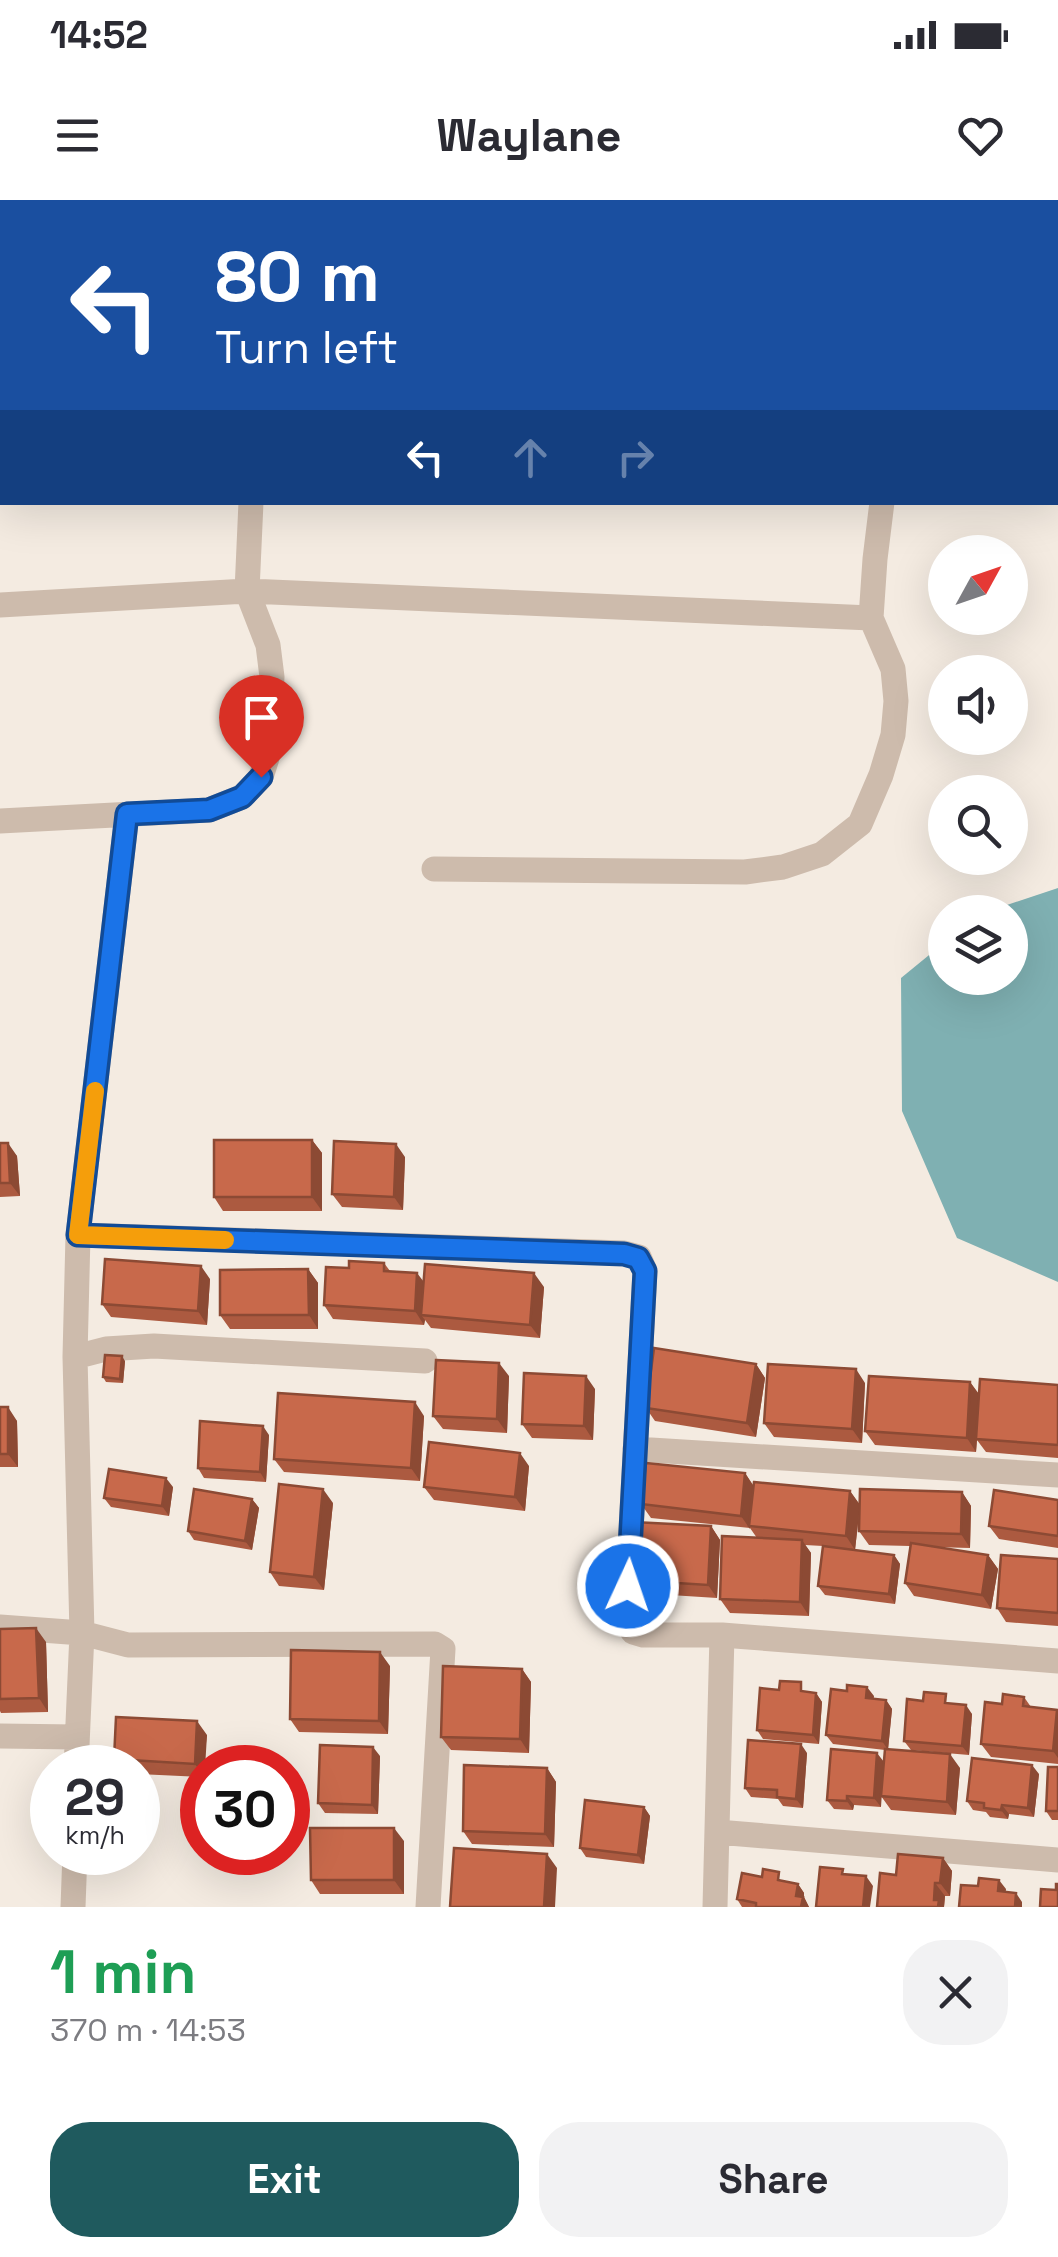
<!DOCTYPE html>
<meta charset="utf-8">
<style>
:root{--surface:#fff;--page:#f2f2f3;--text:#2b2b33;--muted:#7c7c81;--accent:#1f5a5e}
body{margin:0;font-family:"Space Grotesk",sans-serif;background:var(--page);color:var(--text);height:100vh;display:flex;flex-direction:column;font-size:38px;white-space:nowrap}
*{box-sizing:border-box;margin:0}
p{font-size:32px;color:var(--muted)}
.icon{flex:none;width:55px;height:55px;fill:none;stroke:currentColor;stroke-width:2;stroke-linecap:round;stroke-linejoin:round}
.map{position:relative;height:1707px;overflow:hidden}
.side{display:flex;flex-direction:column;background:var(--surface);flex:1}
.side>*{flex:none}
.hud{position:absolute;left:0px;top:0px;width:1060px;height:305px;box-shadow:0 10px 40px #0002;background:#1a4fa0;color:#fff;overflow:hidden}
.needle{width:65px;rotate:50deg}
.controls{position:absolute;left:928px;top:335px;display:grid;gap:20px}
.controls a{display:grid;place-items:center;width:100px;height:100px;border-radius:50%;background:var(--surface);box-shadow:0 10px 40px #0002;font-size:50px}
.speed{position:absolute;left:30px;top:1545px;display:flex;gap:20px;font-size:50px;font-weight:700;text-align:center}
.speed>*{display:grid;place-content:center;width:130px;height:130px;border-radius:50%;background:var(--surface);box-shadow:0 10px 40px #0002;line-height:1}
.speed small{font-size:25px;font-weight:400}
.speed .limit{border:15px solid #d22;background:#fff;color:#111}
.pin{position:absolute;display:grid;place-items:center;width:85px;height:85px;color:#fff;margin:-102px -42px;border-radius:50% 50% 50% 0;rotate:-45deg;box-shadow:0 0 10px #0007}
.pin .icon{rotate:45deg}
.me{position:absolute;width:110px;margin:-55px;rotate:3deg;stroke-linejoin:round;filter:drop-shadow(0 0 8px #0008)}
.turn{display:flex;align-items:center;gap:35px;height:210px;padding:0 50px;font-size:45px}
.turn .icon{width:130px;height:130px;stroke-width:2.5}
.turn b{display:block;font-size:70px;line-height:85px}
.lanes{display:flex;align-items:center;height:95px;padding:0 50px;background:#0003;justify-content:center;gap:50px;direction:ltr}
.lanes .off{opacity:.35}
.round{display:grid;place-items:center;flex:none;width:105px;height:105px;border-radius:40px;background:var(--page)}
.summary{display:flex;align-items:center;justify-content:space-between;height:170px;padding:0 50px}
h1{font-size:60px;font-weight:700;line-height:75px;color:#1e9e55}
.action{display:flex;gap:20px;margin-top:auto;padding:20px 50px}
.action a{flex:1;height:115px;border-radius:40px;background:var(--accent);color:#fff;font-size:40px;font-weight:700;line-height:115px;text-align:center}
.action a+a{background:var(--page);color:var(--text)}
.status{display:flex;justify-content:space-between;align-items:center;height:70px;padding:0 50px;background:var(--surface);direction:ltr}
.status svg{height:28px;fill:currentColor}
header{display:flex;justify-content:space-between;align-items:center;height:130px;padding:0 50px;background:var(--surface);font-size:45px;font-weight:700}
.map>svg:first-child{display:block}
</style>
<div class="status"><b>14:52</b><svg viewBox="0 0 49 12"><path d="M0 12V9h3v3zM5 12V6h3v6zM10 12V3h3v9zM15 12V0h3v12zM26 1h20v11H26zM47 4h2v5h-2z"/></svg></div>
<header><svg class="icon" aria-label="menu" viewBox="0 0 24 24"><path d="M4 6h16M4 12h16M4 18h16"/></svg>Waylane<svg class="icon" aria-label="heart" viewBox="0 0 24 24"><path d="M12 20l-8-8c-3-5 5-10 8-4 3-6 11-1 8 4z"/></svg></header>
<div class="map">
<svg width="1058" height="1707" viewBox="0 0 1058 1707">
<rect width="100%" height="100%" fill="#f4ebe1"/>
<!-- water -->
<path fill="#7fb0b2" d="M 1058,688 L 1058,1082 L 957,1038 L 902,911 L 901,778 L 945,742 L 945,778 L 1010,778 L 1010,712 L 986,712 Z"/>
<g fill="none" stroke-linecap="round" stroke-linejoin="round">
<!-- minor -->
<path stroke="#cdbbac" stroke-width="25" d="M 262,2 L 262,0
M 616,2 L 617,0
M 942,2 L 943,0
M 0,405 L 247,391 L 251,302
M 0,621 L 209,610 L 242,597 L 261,577 L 267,558 L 272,477 L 268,445 L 247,391 L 871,418 L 875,359 L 882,302
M 434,669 L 745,672 L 783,667 L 822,654 L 860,624 L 881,575 L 893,535 L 896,501 L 893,469 L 871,418
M 78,1035 L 624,1053 L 639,1057 L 645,1071 L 626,1421 L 633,1432 L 643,1435 L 722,1435 L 1058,1461
M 75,1157 L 106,1149 L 154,1146 L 425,1161
M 635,1249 L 1058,1275
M 0,1427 L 82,1433 L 128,1445 L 435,1444 L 443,1449 L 428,1707
M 0,1536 L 77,1537
M 76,1568 L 82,1433 L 75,1157 L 78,1035 L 127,614
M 717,1632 L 1058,1660
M 73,1707 L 75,1652
M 715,1707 L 722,1435"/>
</g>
<!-- wall -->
<path fill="#ac5a40" d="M 312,940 L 322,953 L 322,1011 L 223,1011 L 214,997 Z
M 0,943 L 17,956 L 20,996 L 0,997 Z
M 405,957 L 403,1010 L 342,1007 L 332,994 Z
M 384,1063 L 390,1071 L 424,1082 L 544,1087 L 540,1138 L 431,1128 L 425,1120 L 424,1125 L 333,1119 L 324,1105 L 349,1068 Z
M 308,1069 L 318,1083 L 318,1129 L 230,1129 L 220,1115 Z
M 210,1079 L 207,1125 L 111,1117 L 102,1104 Z
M 125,1161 L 123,1183 L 106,1182 L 103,1177 Z
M 756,1164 L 765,1178 L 756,1237 L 655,1221 L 646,1208 Z
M 509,1176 L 507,1233 L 443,1229 L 433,1216 Z
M 970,1182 L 979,1194 L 1058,1185 L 1058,1258 L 986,1252 L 977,1240 L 976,1252 L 875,1245 L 865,1231 Z
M 865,1183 L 862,1243 L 774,1237 L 764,1223 Z
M 595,1189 L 593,1240 L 532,1238 L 522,1224 Z
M 0,1207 L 17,1221 L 18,1267 L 0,1267 Z
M 424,1216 L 420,1281 L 284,1272 L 274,1259 Z
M 269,1235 L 266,1282 L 204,1278 L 198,1268 Z
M 529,1266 L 525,1311 L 434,1300 L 424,1287 Z
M 745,1273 L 753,1285 L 850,1291 L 860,1305 L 855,1350 L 894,1355 L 900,1364 L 895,1404 L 825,1395 L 818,1386 L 823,1346 L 805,1345 L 811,1353 L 809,1416 L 730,1413 L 720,1399 L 757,1338 L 750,1328 L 651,1318 L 641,1304 Z
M 173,1287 L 169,1316 L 111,1307 L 104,1298 Z
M 962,1292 L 971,1306 L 970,1348 L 933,1347 L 988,1355 L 998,1369 L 991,1409 L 914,1396 L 905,1383 L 910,1346 L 869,1345 L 859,1331 Z
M 252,1299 L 259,1308 L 252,1350 L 194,1340 L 188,1331 Z
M 1058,1300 L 1058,1348 L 999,1339 L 989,1326 Z
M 333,1303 L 324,1390 L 279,1386 L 270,1372 Z
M 711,1326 L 720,1340 L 717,1398 L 639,1393 L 630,1380 Z
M 1058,1359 L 1058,1426 L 1006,1422 L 997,1408 Z
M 0,1429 L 46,1442 L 48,1512 L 1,1513 L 0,1511 Z
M 390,1466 L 388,1534 L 299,1532 L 290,1519 Z
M 522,1469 L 531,1482 L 529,1553 L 451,1550 L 441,1537 Z
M 779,1490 L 816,1493 L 822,1502 L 819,1544 L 763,1539 L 757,1530 Z
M 874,1496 L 873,1499 L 886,1500 L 892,1509 L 888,1549 L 960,1568 L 956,1615 L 891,1610 L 881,1596 L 881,1607 L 854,1605 L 853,1610 L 834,1609 L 827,1600 L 831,1549 L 881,1596 L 885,1550 L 833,1544 L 826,1535 Z
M 1024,1497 L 1031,1507 L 1057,1510 L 1058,1511 L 1058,1564 L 991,1557 L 981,1544 L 1002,1504 Z
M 952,1503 L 972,1514 L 969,1555 L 911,1550 L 904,1541 Z
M 207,1535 L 202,1577 L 138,1574 L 138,1568 L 120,1568 L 114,1559 Z
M 807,1553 L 803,1608 L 783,1606 L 778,1599 L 751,1597 L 745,1588 Z
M 380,1556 L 378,1614 L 325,1613 L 318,1603 Z
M 1058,1567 L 1058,1620 L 1052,1620 L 1046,1611 Z
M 547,1568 L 556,1582 L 554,1647 L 472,1644 L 463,1631 Z
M 1039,1574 L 1034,1617 L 1009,1614 L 1008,1619 L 990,1617 L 986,1612 L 973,1610 L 967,1601 Z
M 644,1607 L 650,1616 L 644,1664 L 586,1657 L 580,1648 Z
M 404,1641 L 404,1694 L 320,1694 L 311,1680 Z
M 216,1652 L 280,1652 L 280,1660 L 220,1658 Z
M 943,1658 L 952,1671 L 950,1696 L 945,1696 L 944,1707 L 896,1675 Z
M 785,1681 L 798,1684 L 804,1693 L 804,1697 L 809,1707 L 742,1707 L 737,1699 Z"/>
<!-- shaded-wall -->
<path fill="#8c4a34" d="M 312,940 L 322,953 L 322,1011 L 312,997 Z
M 8,943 L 17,956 L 20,996 L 10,983 Z
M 396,944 L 405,957 L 403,1010 L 394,997 Z
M 201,1066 L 210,1079 L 207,1125 L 198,1111 Z
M 308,1069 L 318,1083 L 318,1129 L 309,1115 Z
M 417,1073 L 427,1086 L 421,1115 L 425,1120 L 424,1125 L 415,1111 Z
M 534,1073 L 544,1087 L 540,1138 L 530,1125 Z
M 122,1156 L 125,1161 L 123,1183 L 120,1179 Z
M 499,1163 L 509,1176 L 507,1233 L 497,1219 Z
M 756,1164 L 765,1178 L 756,1237 L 747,1223 Z
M 856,1169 L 865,1183 L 862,1243 L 852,1229 Z
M 586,1176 L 595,1189 L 593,1240 L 584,1226 Z
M 970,1182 L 980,1196 L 976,1252 L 967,1238 Z
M 415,1202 L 424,1216 L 420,1281 L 411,1268 Z
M 8,1207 L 17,1221 L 18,1267 L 8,1254 Z
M 263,1226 L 269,1235 L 266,1282 L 260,1272 Z
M 520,1253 L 529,1266 L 525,1311 L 515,1297 Z
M 745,1273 L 754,1287 L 750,1329 L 741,1316 Z
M 166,1278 L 173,1287 L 169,1316 L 162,1306 Z
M 323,1289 L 333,1303 L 324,1390 L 314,1377 Z
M 850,1291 L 860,1305 L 855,1350 L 846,1336 Z
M 962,1292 L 971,1306 L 970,1348 L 961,1334 Z
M 252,1299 L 259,1308 L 252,1350 L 245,1341 Z
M 711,1326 L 720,1340 L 717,1398 L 708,1385 Z
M 802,1340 L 811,1353 L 809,1416 L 800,1402 Z
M 894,1355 L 900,1364 L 895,1404 L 889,1394 Z
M 988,1355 L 998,1369 L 991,1409 L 982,1395 Z
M 36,1428 L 46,1442 L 48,1512 L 39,1498 Z
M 380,1452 L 390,1466 L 388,1534 L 379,1521 Z
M 522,1469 L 531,1482 L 529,1553 L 520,1539 Z
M 867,1487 L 874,1496 L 872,1507 L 866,1498 Z
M 816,1493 L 822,1502 L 819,1544 L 813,1535 Z
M 886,1500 L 892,1509 L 888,1550 L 882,1541 Z
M 966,1505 L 972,1514 L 969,1555 L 962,1546 Z
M 1057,1510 L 1058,1511 L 1058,1558 L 1053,1551 Z
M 197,1521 L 207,1535 L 205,1568 L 202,1568 L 202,1574 L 195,1564 Z
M 801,1544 L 807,1553 L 803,1608 L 796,1599 Z
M 373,1547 L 380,1556 L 378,1614 L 372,1605 Z
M 877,1553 L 884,1562 L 881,1607 L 874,1598 Z
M 950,1554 L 960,1568 L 956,1615 L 947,1602 Z
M 1032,1565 L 1039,1574 L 1034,1617 L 1028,1608 Z
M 547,1568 L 556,1582 L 554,1647 L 545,1634 Z
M 847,1596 L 854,1605 L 853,1610 L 847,1601 Z
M 1002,1605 L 1009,1614 L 1008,1619 L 1001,1610 Z
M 644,1607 L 650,1616 L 644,1664 L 638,1655 Z
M 394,1628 L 404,1641 L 404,1694 L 394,1680 Z
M 547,1654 L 557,1668 L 555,1707 L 544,1707 Z
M 943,1658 L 952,1671 L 950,1696 L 940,1683 Z
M 866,1676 L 873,1686 L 870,1707 L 863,1707 Z
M 999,1680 L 1006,1689 L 1005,1700 L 998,1691 Z
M 935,1683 L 945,1696 L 944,1707 L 938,1707 L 934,1700 Z
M 798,1684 L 804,1693 L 804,1697 L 809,1707 L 801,1707 L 796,1696 Z
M 1016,1693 L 1022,1702 L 1022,1707 L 1015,1707 Z"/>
<!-- building -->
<path fill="#c8694b" stroke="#8c4a34" stroke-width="2.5" d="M 950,0 L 1009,0 L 1009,2 L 950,2 Z
M 214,940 L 312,940 L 312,997 L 214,997 Z
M 334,941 L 396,944 L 394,997 L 332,994 Z
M 0,943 L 8,943 L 10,983 L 0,983 Z
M 105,1059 L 201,1066 L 198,1111 L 102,1104 Z
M 349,1061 L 384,1063 L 384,1071 L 417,1073 L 415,1111 L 324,1105 L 326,1067 L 349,1068 Z
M 425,1064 L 534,1073 L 530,1125 L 421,1115 Z
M 308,1069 L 309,1115 L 220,1115 L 220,1070 Z
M 654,1148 L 756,1164 L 747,1223 L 646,1208 Z
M 105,1155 L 122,1156 L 120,1179 L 103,1177 Z
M 436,1160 L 499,1163 L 497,1219 L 433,1216 Z
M 768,1164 L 856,1169 L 852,1229 L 764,1223 Z
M 524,1173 L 586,1176 L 584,1226 L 522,1224 Z
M 869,1176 L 970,1182 L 967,1238 L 865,1231 Z
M 980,1179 L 1058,1185 L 1058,1245 L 976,1239 Z
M 278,1193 L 415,1202 L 411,1268 L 274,1259 Z
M 0,1207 L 8,1207 L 8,1254 L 0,1254 Z
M 200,1221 L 263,1226 L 260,1272 L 198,1268 Z
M 429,1242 L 520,1253 L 515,1297 L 424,1287 Z
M 646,1263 L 745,1273 L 741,1316 L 641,1304 Z
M 109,1269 L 166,1278 L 162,1306 L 104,1298 Z
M 754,1282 L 850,1291 L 846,1336 L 749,1326 Z
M 279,1284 L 323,1289 L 314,1377 L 270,1372 Z
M 194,1289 L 252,1299 L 245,1341 L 188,1331 Z
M 860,1289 L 962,1292 L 961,1334 L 859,1331 Z
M 994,1290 L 1058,1300 L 1058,1336 L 989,1326 Z
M 633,1322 L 711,1326 L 708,1385 L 630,1380 Z
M 722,1336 L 802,1340 L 800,1402 L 720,1399 Z
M 911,1343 L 988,1355 L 982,1395 L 905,1383 Z
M 823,1346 L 894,1355 L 889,1394 L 818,1386 Z
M 1001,1355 L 1058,1359 L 1058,1413 L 997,1408 Z
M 36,1428 L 39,1498 L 0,1499 L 0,1429 Z
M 291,1450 L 380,1452 L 379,1521 L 290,1519 Z
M 443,1466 L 522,1469 L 520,1539 L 441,1537 Z
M 780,1481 L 801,1482 L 801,1491 L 816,1493 L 813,1535 L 757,1530 L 760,1488 L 779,1490 Z
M 847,1485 L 867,1487 L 866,1498 L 886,1500 L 882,1541 L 826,1535 L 831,1489 L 847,1491 Z
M 924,1492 L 946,1494 L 945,1503 L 966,1505 L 962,1546 L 904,1541 L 907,1499 L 923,1501 Z
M 1003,1494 L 1024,1497 L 1023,1506 L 1057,1510 L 1053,1551 L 981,1544 L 985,1502 L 1002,1504 Z
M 116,1517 L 197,1521 L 195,1564 L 114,1559 Z
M 748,1540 L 801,1544 L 796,1599 L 777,1597 L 777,1590 L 745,1588 Z
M 320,1545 L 373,1547 L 372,1605 L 318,1603 Z
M 831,1549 L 877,1553 L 874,1598 L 847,1596 L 847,1601 L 827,1600 Z
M 885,1549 L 950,1554 L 947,1602 L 881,1596 Z
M 972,1558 L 1032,1565 L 1028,1608 L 1002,1605 L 1001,1610 L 984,1608 L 984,1603 L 967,1601 Z
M 464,1565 L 547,1568 L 545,1634 L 463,1631 Z
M 1048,1567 L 1058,1567 L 1058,1611 L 1046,1611 Z
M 585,1600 L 644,1607 L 638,1655 L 580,1648 Z
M 310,1628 L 394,1628 L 394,1680 L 311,1680 Z
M 454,1648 L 547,1654 L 544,1707 L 450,1707 Z
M 898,1654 L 943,1658 L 940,1683 L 935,1683 L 934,1700 L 939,1700 L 938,1707 L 877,1707 L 880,1673 L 896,1675 Z
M 820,1667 L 843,1669 L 842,1674 L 866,1676 L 863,1707 L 816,1707 Z
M 763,1669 L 779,1672 L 778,1680 L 798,1684 L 796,1696 L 803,1697 L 801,1707 L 756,1707 L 756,1703 L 737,1699 L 742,1673 L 762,1677 Z
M 979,1678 L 999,1680 L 998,1691 L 1016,1693 L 1015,1707 L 959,1707 L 961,1685 L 978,1686 Z
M 1056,1684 L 1058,1684 L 1058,1707 L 1040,1707 L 1041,1689 L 1056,1690 Z"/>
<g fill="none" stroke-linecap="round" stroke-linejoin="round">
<!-- route casing -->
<g stroke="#114b97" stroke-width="25">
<path id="route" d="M 261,577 L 242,597 L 209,610 L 127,614 L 78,1035 L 624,1054 L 638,1058 L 645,1071 L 628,1386"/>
</g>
<!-- route -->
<use href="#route" stroke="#1a73e8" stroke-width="18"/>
<!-- slow -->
<path stroke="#f59e0b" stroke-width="18" d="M 95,891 L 78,1035 L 225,1040"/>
</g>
</svg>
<div class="controls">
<a><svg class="needle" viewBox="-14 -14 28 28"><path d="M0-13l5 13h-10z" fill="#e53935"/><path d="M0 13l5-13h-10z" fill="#7c7c81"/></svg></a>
<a><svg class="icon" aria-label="sound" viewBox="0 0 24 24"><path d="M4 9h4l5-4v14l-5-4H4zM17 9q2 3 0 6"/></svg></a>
<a><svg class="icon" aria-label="search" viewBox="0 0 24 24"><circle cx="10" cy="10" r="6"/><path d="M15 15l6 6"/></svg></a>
<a><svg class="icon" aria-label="layers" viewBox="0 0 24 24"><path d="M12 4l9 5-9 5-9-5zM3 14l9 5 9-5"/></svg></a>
</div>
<div class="speed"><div>29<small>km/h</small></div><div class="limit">30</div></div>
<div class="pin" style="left:261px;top:577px;background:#d93025"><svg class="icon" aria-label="arrive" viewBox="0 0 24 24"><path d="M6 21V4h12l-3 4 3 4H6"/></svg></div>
<svg class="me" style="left:628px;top:1386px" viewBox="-20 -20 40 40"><circle r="17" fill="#1a73e8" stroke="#fff" stroke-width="3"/><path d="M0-11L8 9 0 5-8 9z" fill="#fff"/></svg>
<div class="hud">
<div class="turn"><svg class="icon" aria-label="left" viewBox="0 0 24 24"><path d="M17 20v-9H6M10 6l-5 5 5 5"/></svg><div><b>80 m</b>Turn left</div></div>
<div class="lanes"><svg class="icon" aria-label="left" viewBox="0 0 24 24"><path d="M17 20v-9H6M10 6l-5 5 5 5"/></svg><svg class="icon off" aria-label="ahead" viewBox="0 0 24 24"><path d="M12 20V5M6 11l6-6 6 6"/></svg><svg class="icon off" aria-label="right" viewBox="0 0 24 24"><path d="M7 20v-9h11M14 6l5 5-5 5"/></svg></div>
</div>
</div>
<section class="side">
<div class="summary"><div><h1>1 min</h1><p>370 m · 14:53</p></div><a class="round"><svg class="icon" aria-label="close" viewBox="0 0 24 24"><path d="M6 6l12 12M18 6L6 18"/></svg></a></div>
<div class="action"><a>Exit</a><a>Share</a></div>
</section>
